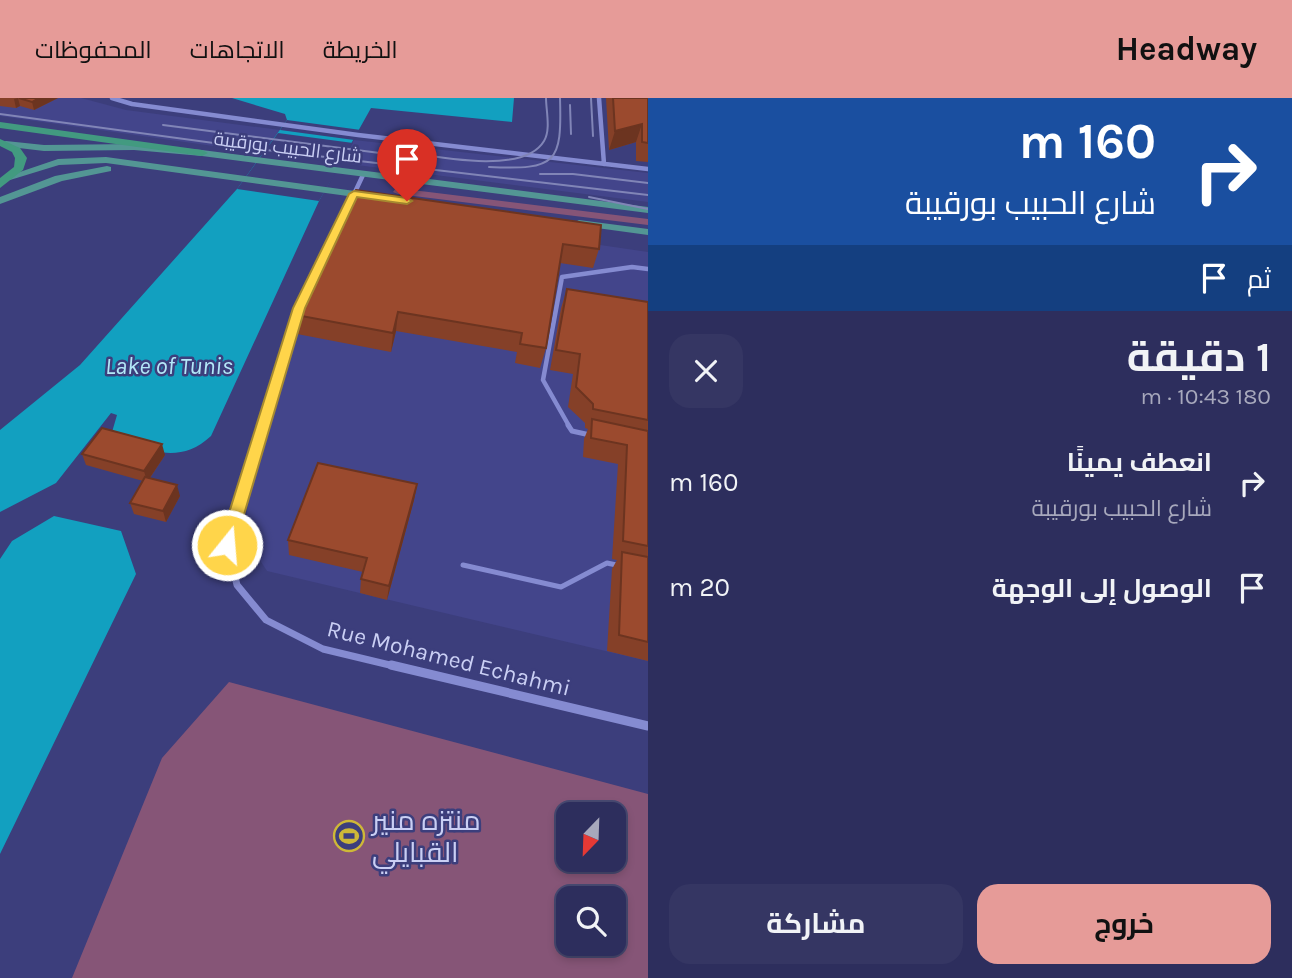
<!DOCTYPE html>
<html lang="ar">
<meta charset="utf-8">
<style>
:root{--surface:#2d2e5d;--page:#353663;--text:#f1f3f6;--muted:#a7a8bc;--line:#484a72;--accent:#e69b98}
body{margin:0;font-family:Karla,Cairo,sans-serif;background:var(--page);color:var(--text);direction:rtl;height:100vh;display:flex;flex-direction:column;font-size:26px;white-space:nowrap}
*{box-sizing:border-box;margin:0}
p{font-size:23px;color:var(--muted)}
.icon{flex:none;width:38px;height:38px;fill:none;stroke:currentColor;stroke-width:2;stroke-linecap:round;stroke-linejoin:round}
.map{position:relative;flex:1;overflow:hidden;direction:ltr}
.panel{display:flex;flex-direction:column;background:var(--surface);width:644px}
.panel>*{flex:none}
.hud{background:#1a4fa0;color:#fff;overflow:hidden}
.needle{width:46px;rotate:203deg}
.buttons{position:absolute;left:556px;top:704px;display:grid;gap:14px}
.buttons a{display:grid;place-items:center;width:70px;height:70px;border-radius:14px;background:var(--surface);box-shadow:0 4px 10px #0003,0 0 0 2px var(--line);font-size:35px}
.pin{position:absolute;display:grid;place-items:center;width:60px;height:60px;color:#fff;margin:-72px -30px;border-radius:50% 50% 50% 0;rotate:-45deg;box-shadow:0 0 7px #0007}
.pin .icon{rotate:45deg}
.me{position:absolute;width:77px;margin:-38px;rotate:17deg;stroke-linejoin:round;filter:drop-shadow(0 0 5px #0008)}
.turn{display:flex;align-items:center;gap:24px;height:147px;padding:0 21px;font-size:32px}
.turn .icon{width:91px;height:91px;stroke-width:2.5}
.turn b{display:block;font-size:49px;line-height:60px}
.then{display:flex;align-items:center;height:66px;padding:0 21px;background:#0003;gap:14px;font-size:26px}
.round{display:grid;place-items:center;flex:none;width:74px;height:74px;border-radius:21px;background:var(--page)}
.headline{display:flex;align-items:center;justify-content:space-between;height:119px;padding:0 21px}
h1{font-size:42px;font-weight:700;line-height:52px}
.button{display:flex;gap:14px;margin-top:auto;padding:14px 21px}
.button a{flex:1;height:80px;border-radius:21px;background:var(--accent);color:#111;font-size:28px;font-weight:700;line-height:80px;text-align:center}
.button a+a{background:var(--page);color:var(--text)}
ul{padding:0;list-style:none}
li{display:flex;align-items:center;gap:21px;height:105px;padding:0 21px}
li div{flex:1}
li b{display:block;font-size:26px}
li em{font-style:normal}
header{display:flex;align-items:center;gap:42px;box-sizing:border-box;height:98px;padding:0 35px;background:var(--accent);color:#111}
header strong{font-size:33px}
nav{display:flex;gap:38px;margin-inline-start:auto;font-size:24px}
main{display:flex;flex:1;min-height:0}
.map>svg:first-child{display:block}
</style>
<header>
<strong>Headway</strong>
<nav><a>الخريطة</a><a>الاتجاهات</a><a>المحفوظات</a></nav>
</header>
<main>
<section class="panel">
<div class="hud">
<div class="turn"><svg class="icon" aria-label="right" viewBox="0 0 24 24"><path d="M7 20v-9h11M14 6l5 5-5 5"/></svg><div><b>160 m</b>شارع الحبيب بورقيبة</div></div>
<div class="then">ثم<svg class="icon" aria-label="arrive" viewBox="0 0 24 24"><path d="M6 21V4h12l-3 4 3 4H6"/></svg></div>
</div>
<div class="headline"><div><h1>1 دقيقة</h1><p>180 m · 10:43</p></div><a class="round"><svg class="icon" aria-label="close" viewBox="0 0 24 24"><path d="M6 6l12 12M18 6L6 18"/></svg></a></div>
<ul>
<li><svg class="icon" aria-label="right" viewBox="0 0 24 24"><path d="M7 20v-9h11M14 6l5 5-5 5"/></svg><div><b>انعطف يمينًا</b><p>شارع الحبيب بورقيبة</p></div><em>160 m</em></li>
<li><svg class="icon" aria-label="arrive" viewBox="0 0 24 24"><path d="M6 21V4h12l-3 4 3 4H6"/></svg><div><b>الوصول إلى الوجهة</b></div><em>20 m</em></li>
</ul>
<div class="button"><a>خروج</a><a>مشاركة</a></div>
</section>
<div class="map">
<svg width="648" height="880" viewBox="0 0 648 880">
<rect width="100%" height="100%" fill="#3c3e7c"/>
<!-- built -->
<path fill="#43458b" d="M 0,0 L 81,0 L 126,12 L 280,32 L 263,55 L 0,18 Z
M 354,42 L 648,75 L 648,104 L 341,65 Z
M 355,111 L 648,154 L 648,563 L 267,473 L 245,439 L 248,402 L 304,212 Z"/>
<!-- green -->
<path fill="#865577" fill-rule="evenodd" d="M 396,90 L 648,121 L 648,127 L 398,96 L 393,94 Z
M 229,584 L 648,696 L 648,880 L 72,880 L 162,660 ZM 569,716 L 614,716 L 614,761 L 569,761 ZM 569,800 L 614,800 L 614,845 L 569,845 Z"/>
<!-- water -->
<path fill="#12a0c0" d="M 232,0 L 514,0 L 512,24 L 371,10 L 319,103 L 211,338 C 179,368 148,351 110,341 L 117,317 L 111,315 L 56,385 L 0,414 L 0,332 L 80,267 L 237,91 L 287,22 L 285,16 Z
M 54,418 L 121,433 L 136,476 L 0,756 L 0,461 L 12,443 Z"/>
<!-- pier -->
<path fill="#3c3e7c" d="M 287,22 L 361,32 L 354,42 L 280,32 Z
M 278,35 L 353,45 L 319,103 L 237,91 Z"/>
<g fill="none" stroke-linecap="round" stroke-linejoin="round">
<!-- service-far1 -->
<path stroke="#858bd1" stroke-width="4.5" d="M 569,328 L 543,282 L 562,179 L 632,169 L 648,171"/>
<!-- service -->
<path stroke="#858bd1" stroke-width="5" d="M 568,327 L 572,333 L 590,337
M 463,467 L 561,489 L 607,465 L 621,468"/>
<!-- minor-far3 -->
<path stroke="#858bd1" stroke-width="4.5" d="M 112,0 L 132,6 L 358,37 L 648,71
M 599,0 L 604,66
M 346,113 L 363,77"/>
<!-- minor-far2 -->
<path stroke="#858bd1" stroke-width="5" d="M 263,328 L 299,209"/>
<!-- minor-far1 -->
<path stroke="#858bd1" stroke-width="7" d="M 263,327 L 227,447 L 237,487 L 266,522 L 323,551 L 398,569"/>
<!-- minor -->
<path stroke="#858bd1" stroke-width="9" d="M 391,567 L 648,628"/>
<!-- primary -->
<path fill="#539694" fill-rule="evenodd" d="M 6,43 L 44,47 L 134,46 L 202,52 L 648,109 L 648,115 L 202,58 L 134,52 L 44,53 L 2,48 L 2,44 Z
M 106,59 L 377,96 L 382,99 L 377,102 L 106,65 L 59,67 L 10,82 L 5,79 L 58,61 Z
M 107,68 L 111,69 L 111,73 L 62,83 L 0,106 L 0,99 L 55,78 Z
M 579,122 L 648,131 L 648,137 L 575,127 L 573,125 Z"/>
<!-- trunk -->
<path fill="#429a80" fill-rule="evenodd" d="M 0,24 L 202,52 L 208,55 L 202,58 L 0,30 Z
M 0,41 L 20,50 L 27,60 L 23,72 L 0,90 L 0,80 L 14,69 L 15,60 L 12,54 L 0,48 Z"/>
<!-- tram -->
<path stroke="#8185b7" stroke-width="2" d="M 591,0 L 593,38
M 570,7 L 571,36
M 0,16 L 266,52 L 648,97
M 163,27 L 403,58
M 394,52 C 428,57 523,79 544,43 C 551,32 546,12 546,0
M 489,69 C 557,72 562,65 560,0
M 540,76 L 573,76 L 648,85
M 589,99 L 648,111"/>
</g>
<!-- wall -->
<path fill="#854028" d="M 0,0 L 58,0 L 34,12 L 20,8 L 16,10 L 0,8 Z
M 606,0 L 648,0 L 648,64 L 636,63 L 636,44 L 609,52 Z
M 356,92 L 599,151 L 593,170 L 560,165 L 546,250 L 540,270 L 515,265 L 517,254 L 396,233 L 391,254 L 297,236 L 296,217 Z
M 567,191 L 648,204 L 648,563 L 607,553 L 612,471 L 617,462 L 612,461 L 618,366 L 583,359 L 584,341 L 588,331 L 585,330 L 585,325 L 568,309 L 573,276 L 550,272 L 561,210 Z
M 82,356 L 165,357 L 150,380 L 180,398 L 166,424 L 134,416 L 130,405 L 143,383 L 86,367 Z
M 417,386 L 414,402 L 387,502 L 360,495 L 361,481 L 363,474 L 289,457 L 288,442 Z"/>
<!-- shaded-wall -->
<path fill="#6c3420" d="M 18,0 L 20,8 L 16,10 L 14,1 Z
M 39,0 L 58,0 L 34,12 L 32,4 Z
M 642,26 L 636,44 L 609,52 L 615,33 Z
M 398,214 L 396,233 L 391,254 L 393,235 Z
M 162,346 L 165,357 L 147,384 L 144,373 Z
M 417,386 L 414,402 L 387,502 L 389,488 Z
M 177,387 L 180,398 L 166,424 L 163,413 Z"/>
<!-- building -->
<path fill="#9b4a2e" stroke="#6c3420" stroke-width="2" d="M 19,0 L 39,0 L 32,4 Z
M 613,0 L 648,0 L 648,45 L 642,44 L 642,26 L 615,33 Z
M 356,92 L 601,127 L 599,151 L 563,146 L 546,250 L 520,246 L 522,235 L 398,214 L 393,235 L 296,217 L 303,193 Z
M 567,191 L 648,204 L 648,322 L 593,311 L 593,306 L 576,289 L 580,256 L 556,252 Z
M 592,321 L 648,333 L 648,448 L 623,443 L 627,347 L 591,340 Z
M 102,330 L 162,346 L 144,373 L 82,356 Z
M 318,365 L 417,386 L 389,488 L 361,481 L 367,460 L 288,442 Z
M 145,379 L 177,387 L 163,413 L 130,405 Z
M 622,454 L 648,459 L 648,544 L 619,537 Z"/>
<!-- route -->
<path fill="#ffd54a" stroke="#a68a30" stroke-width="2" d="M 354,93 L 407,100 L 412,103 L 407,106 L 357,99 L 305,210 L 235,447 L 227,453 L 221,451 L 219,447 L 293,210 L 349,96 Z"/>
<!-- icons -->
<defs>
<g id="stadium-ring" transform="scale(1.575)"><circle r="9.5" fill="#3c3e7c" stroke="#ceb837" stroke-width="1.5"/><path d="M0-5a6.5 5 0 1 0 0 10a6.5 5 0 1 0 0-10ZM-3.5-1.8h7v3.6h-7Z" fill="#ceb837"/></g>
</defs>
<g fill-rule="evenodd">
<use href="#stadium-ring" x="349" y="738"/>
</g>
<g text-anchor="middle" stroke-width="5" stroke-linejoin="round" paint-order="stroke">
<!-- far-street labels -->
<g font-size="19" fill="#cacff4" stroke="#3c3e7c">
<text transform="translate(288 49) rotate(7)" y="7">شارع الحبيب بورقيبة</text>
</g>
<!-- street labels -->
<g font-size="23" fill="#cacff4" stroke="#3c3e7c">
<text transform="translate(449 560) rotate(14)" y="8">Rue Mohamed Echahmi</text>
</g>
<!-- water labels -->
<g font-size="24" font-style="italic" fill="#b3e8f8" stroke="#3c3e7c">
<text x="169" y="276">Lake of Tunis</text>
</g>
<!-- near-poi labels -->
<g font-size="28" fill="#cacff4" stroke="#3c3e7c" text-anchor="start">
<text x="372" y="732">منتزه منير<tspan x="372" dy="32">القبايلي</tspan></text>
</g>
</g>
</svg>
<div class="buttons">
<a><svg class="needle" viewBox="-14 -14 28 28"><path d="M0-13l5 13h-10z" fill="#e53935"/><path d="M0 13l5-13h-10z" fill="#a7a8bc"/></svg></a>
<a><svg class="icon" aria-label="search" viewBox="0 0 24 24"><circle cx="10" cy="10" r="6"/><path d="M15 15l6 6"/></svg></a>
</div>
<div class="pin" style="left:407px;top:103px;background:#d93025"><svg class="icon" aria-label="arrive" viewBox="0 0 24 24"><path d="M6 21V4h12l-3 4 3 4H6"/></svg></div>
<svg class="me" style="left:227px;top:447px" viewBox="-20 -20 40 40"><circle r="17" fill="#ffd54a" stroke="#fff" stroke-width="3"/><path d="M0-11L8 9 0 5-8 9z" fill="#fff"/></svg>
</div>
</main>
